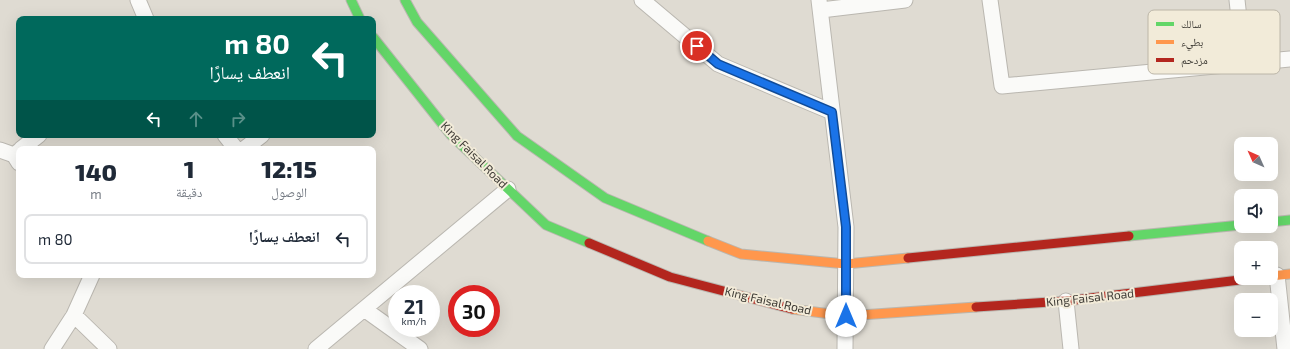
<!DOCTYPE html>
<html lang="ar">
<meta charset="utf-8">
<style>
:root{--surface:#fff;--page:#f6f6f7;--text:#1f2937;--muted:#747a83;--line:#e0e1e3}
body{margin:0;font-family:"Exo 2","Noto Naskh Arabic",sans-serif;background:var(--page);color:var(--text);direction:rtl;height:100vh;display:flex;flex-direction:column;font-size:15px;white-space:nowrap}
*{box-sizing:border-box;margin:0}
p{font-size:13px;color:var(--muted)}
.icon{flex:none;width:22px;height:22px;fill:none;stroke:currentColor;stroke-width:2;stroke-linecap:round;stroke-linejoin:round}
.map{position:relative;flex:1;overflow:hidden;direction:ltr}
.drawer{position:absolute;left:16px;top:146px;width:360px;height:132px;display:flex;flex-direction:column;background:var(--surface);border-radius:8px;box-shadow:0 4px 16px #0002;direction:rtl}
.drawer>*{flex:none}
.banner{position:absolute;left:16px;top:16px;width:360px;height:122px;border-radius:8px;box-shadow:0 4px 16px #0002;direction:rtl;background:#00695c;color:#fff;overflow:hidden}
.needle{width:26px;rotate:315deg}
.fabs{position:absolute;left:1234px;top:137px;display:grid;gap:8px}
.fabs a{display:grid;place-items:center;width:44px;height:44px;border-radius:8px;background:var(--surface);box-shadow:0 4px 16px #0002;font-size:20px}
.speed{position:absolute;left:388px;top:285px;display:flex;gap:8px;font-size:20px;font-weight:700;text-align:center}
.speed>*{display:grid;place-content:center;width:52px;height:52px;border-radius:50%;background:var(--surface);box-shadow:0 4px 16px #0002;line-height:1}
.speed small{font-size:10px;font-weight:400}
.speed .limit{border:6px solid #d22;background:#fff;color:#111}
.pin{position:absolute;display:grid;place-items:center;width:34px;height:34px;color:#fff;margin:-17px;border:2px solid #fff;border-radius:50%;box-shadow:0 1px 4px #0007}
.me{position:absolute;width:44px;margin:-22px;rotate:0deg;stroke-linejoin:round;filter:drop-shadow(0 0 3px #0008)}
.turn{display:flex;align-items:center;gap:14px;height:84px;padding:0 20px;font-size:18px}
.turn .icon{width:52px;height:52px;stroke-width:2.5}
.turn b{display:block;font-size:28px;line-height:34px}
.lanes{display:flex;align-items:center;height:38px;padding:0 20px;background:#0003;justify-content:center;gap:20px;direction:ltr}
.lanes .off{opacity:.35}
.eta{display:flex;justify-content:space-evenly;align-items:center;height:68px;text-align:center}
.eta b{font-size:24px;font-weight:800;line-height:28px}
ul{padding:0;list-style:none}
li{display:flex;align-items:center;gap:12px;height:50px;margin:0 8px 6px;padding:0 12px;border:2px solid var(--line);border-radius:8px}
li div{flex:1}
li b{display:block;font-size:15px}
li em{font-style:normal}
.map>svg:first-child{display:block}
</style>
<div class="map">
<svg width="1290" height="349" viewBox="0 0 1290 349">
<rect width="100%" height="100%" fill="#dfdbd2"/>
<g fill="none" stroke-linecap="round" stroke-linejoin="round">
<!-- street casing -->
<g stroke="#bab7b0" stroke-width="17">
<path id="street" d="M 138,0 L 146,19
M 642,0 L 718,64 L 832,112
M 819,0 L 846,227 L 845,349
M 990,0 L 1002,86 L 1290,59
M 1237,0 L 1244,64
M 821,10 L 905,0
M 225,135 L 236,149
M 21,149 L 39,135
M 244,149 L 262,135
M 0,150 L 14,155
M 19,151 L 14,155 L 19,163
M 1277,275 L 1285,349
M 1066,301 L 1071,349
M 364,309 L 420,349
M 74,315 L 109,349
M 52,349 L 74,315 L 92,275
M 316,349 L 508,189"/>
</g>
<!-- fast casing -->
<g stroke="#bab7b0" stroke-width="11">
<path id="fast" d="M 351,0 L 360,19
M 405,0 L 417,22 L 517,136 L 605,198 L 708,241
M 373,37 L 451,135 L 546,225 L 589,243
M 1271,222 L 1290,220
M 1129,236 L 1241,225"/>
</g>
<!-- slow casing -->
<g stroke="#bab7b0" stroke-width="11">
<path id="slow" d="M 708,241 L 741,254 L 846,264 L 908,258
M 1271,276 L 1290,274
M 792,309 L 846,316 L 976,307"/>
</g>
<!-- jam casing -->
<g stroke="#bab7b0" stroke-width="11">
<path id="jam" d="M 589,243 L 670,277 L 792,309
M 908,258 L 1129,236
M 976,307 L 1066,301 L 1256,278"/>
</g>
<!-- street -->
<use href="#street" stroke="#fafaf8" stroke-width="15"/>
<!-- fast -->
<use href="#fast" stroke="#63d668" stroke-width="9"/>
<!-- slow -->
<use href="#slow" stroke="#ff974d" stroke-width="9"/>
<!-- jam -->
<use href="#jam" stroke="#b3261e" stroke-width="9"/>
</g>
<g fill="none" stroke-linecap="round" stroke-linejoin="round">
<!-- route casing -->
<g stroke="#114b97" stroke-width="10">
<path id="route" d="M 697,46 L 718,64 L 832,112 L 846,227 L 846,316"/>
</g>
<!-- route -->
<use href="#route" stroke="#1a73e8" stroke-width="7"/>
</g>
<g text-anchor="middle" stroke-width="4" stroke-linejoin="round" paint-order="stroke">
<!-- street labels -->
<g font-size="12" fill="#3e3b35" stroke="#f2ebd9">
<text transform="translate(474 155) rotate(45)" y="4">King Faisal Road</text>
<text transform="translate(1090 298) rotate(-6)" y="4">King Faisal Road</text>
<text transform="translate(768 301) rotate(13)" y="4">King Faisal Road</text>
</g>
</g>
<!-- legend -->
<rect x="1148" y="10" width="132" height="64" rx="6" fill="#f2ebd9" stroke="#bcb6a8" stroke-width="1"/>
<rect x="1156" y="22" width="18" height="4" fill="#63d668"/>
<rect x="1156" y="40" width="18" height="4" fill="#ff974d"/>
<rect x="1156" y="58" width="18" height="4" fill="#b3261e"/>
<g font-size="11" fill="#3e3b35">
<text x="1181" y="28">سالك</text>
<text x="1181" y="46">بطيء</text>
<text x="1181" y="64">مزدحم</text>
</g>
</svg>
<div class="fabs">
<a><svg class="needle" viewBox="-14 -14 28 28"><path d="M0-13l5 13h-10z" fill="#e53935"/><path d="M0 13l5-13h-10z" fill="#747a83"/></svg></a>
<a><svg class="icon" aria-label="sound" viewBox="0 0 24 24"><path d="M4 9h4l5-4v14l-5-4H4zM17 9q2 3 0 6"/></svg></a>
<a>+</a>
<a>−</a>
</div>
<div class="speed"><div>21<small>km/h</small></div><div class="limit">30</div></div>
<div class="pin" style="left:697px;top:46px;background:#d93025"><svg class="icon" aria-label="arrive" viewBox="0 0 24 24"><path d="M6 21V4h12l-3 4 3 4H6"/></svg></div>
<svg class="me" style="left:846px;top:316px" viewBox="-20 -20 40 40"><circle r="19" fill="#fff"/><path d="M0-13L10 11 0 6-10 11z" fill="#1a73e8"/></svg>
<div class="banner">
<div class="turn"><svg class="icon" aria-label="left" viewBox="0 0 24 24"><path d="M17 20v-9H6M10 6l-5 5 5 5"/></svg><div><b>80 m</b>انعطف يسارًا</div></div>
<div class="lanes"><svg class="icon" aria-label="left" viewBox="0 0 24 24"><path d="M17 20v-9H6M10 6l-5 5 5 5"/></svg><svg class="icon off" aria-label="ahead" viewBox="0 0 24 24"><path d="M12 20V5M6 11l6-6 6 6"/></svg><svg class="icon off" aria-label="right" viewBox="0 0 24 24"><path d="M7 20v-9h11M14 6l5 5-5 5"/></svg></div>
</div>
<section class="drawer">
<div class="eta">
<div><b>12:15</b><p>الوصول</p></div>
<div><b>1</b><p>دقيقة</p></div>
<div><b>140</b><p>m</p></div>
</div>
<ul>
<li><svg class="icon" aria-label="left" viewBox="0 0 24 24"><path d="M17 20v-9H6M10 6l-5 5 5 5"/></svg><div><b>انعطف يسارًا</b></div><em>80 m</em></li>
</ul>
</section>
</div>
